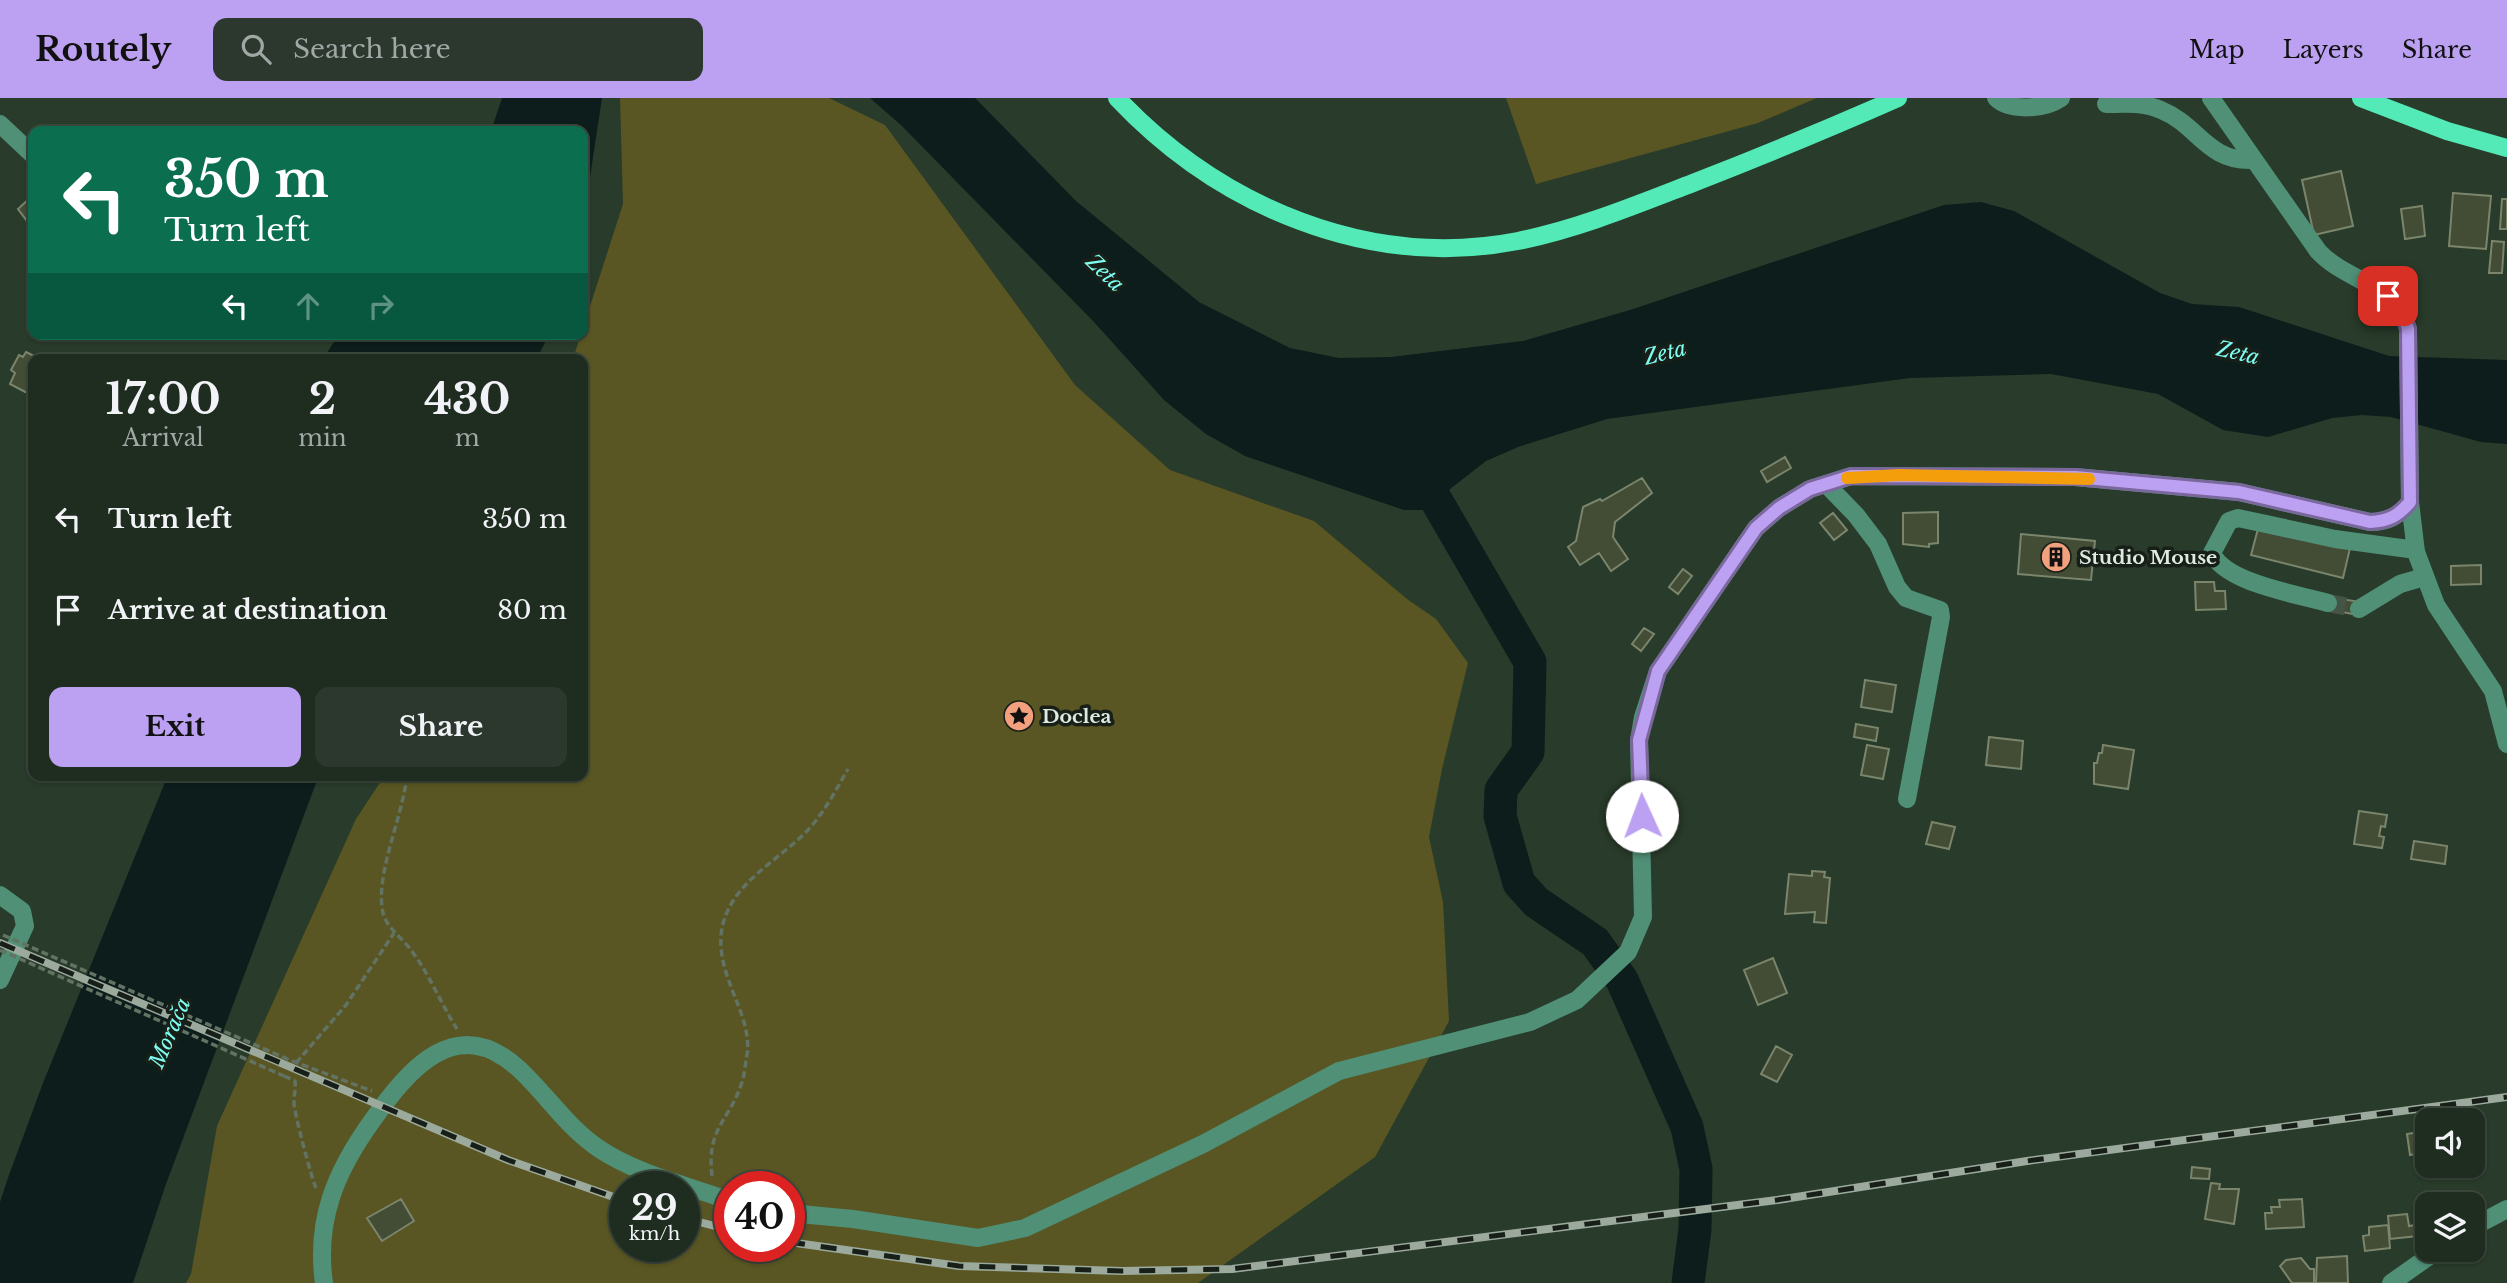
<!DOCTYPE html>
<meta charset="utf-8">
<style>
:root{--surface:#1f2c20;--page:#2c382d;--text:#f1f3f6;--muted:#a1a7a5;--line:#3c483e;--accent:#bca0f2}
body{margin:0;font-family:"Libre Baskerville",serif;background:var(--page);color:var(--text);height:100vh;display:flex;flex-direction:column;font-size:26px;white-space:nowrap}
*{box-sizing:border-box;margin:0}
p{font-size:23px;color:var(--muted)}
.icon{flex:none;width:38px;height:38px;fill:none;stroke:currentColor;stroke-width:2;stroke-linecap:round;stroke-linejoin:round}
.map{position:relative;flex:1;overflow:hidden}
.sheet{position:absolute;left:28px;top:256px;width:560px;height:427px;display:flex;flex-direction:column;background:var(--surface);border-radius:14px;box-shadow:0 2px 5px #0004,0 0 0 2px var(--line)}
.sheet>*{flex:none}
.hud{position:absolute;left:28px;top:28px;width:560px;height:214px;border-radius:14px;box-shadow:0 2px 5px #0004,0 0 0 2px var(--line);background:#0b6e4f;color:#fff;overflow:hidden}
.buttons{position:absolute;left:2415px;top:1010px;display:grid;gap:14px}
.buttons a{display:grid;place-items:center;width:70px;height:70px;border-radius:14px;background:var(--surface);box-shadow:0 2px 5px #0004,0 0 0 2px var(--line);font-size:35px}
.speed{position:absolute;left:609px;top:1073px;display:flex;gap:14px;font-size:35px;font-weight:700;text-align:center}
.speed>*{display:grid;place-content:center;width:91px;height:91px;border-radius:50%;background:var(--surface);box-shadow:0 2px 5px #0004,0 0 0 2px var(--line);line-height:1}
.speed small{font-size:18px;font-weight:400}
.speed .limit{border:10px solid #d22;background:#fff;color:#111}
.pin{position:absolute;display:grid;place-items:center;width:60px;height:60px;color:#fff;margin:-30px;border-radius:14px;box-shadow:0 4px 10px #0006}
.me{position:absolute;width:77px;margin:-38px;rotate:358deg;stroke-linejoin:round;filter:drop-shadow(0 0 5px #0008)}
.turn{display:flex;align-items:center;gap:24px;height:147px;padding:0 21px;font-size:32px}
.turn .icon{width:91px;height:91px;stroke-width:2.5}
.turn b{display:block;font-size:49px;line-height:60px}
.lanes{display:flex;align-items:center;height:66px;padding:0 21px;background:#0003;justify-content:center;gap:35px;direction:ltr}
.lanes .off{opacity:.35}
.eta{display:flex;justify-content:space-evenly;align-items:center;height:119px;text-align:center}
.eta b{font-size:42px;font-weight:800;line-height:49px}
.primary-button{display:flex;gap:14px;margin-top:auto;padding:14px 21px}
.primary-button a{flex:1;height:80px;border-radius:14px;background:var(--accent);color:#111;font-size:28px;font-weight:800;line-height:80px;text-align:center}
.primary-button a+a{background:var(--page);color:var(--text)}
ul{padding:0;list-style:none}
li{display:flex;align-items:center;gap:21px;height:91px;padding:0 21px}
li div{flex:1}
li b{display:block;font-size:26px}
li em{font-style:normal}
header{display:flex;align-items:center;gap:42px;box-sizing:border-box;height:98px;padding:0 35px;background:var(--accent);color:#111}
header strong{font-size:33px}
nav{display:flex;gap:38px;margin-inline-start:auto;font-size:24px}
.search{width:490px;height:63px;background:var(--page);display:flex;align-items:center;gap:18px;box-sizing:border-box;padding:0 24px;border-radius:14px;color:var(--muted);font-size:26px}
.map>svg:first-child{display:block}
</style>
<header>
<strong>Routely</strong>
<div class="search"><svg class="icon" aria-label="search" viewBox="0 0 24 24"><circle cx="10" cy="10" r="6"/><path d="M15 15l6 6"/></svg>Search here</div>
<nav><a>Map</a><a>Layers</a><a>Share</a></nav>
</header>
<div class="map">
<svg width="2507" height="1185" viewBox="0 0 2507 1185">
<rect width="100%" height="100%" fill="#293b2a"/>
<!-- green -->
<path fill="#595623" fill-rule="evenodd" d="M 620,0 L 829,0 L 885,27 L 1075,287 L 1170,372 L 1314,423 L 1407,501 L 1436,521 L 1468,565 L 1442,671 L 1429,739 L 1443,804 L 1449,923 L 1375,1059 L 1198,1185 L 186,1185 L 191,1176 L 217,1028 L 356,721 L 385,677 L 583,677 L 583,261 L 573,261 L 623,106 ZM 625,1088 L 684,1088 L 684,1148 L 625,1148 ZM 730,1088 L 789,1088 L 789,1148 L 730,1148 Z
M 1506,0 L 1817,0 L 1758,25 L 1536,86 Z"/>
<!-- water -->
<path fill="#0c1d1b" d="M 502,0 L 602,0 L 583,125 L 583,33 L 491,33 Z
M 870,0 L 975,0 L 1076,103 L 1199,204 L 1290,250 L 1339,260 L 1391,259 L 1523,243 L 1630,212 L 1944,107 L 1981,104 L 2014,113 L 2160,195 L 2192,206 L 2239,209 L 2389,258 L 2507,262 L 2507,346 L 2481,344 L 2391,319 L 2362,317 L 2332,320 L 2268,339 L 2223,332 L 2158,296 L 2051,276 L 1910,280 L 1607,321 L 1518,349 L 1486,363 L 1423,412 L 1404,412 L 1245,358 L 1206,336 L 1164,302 L 1095,225 L 902,28 Z
M 339,236 L 549,236 L 537,261 L 323,261 Z
M 168,677 L 319,677 L 166,1086 L 133,1185 L 0,1185 L 0,1104 L 9,1077 L 43,985 Z"/>
<g fill="none" stroke-linecap="round" stroke-linejoin="round">
<!-- river -->
<path stroke="#0c1d1b" stroke-width="33" d="M 1414,364 L 1530,564 L 1528,654 L 1501,692 L 1500,718 L 1519,785 L 1536,804 L 1595,844 L 1622,882 L 1687,1029 L 1696,1071 L 1695,1131 L 1688,1185"/>
</g>
<!-- building -->
<path fill="#434c35" stroke="#7a856c" stroke-width="2" d="M 2341,73 L 2353,128 L 2314,137 L 2302,82 Z
M 2453,95 L 2491,98 L 2486,151 L 2449,148 Z
M 33,97 L 33,131 L 18,111 Z
M 2502,101 L 2507,101 L 2507,131 L 2500,131 Z
M 2422,108 L 2425,138 L 2405,141 L 2401,111 Z
M 2492,143 L 2504,144 L 2502,175 L 2489,175 Z
M 26,254 L 40,261 L 33,261 L 33,298 L 10,286 L 15,275 L 11,272 L 19,257 L 23,259 Z
M 1785,359 L 1791,370 L 1767,384 L 1761,373 Z
M 1642,380 L 1652,395 L 1615,424 L 1613,439 L 1628,461 L 1611,473 L 1599,455 L 1580,467 L 1568,449 L 1576,443 L 1583,409 L 1600,401 L 1602,403 Z
M 1938,414 L 1938,445 L 1929,446 L 1929,449 L 1903,446 L 1903,415 Z
M 1833,415 L 1847,432 L 1834,442 L 1820,425 Z
M 2259,427 L 2350,450 L 2343,480 L 2251,457 Z
M 2021,436 L 2095,443 L 2091,482 L 2018,476 Z
M 2481,467 L 2481,486 L 2451,487 L 2451,468 Z
M 1683,471 L 1692,478 L 1678,496 L 1669,489 Z
M 2195,484 L 2214,484 L 2215,493 L 2225,493 L 2226,511 L 2196,512 Z
M 2329,499 L 2360,504 L 2358,517 L 2326,511 Z
M 1644,530 L 1654,536 L 1641,553 L 1632,546 Z
M 1865,582 L 1896,587 L 1892,614 L 1861,609 Z
M 1856,626 L 1878,630 L 1876,643 L 1854,639 Z
M 1989,639 L 2023,643 L 2021,671 L 1986,667 Z
M 1867,647 L 1889,651 L 1883,681 L 1861,677 Z
M 2103,647 L 2134,652 L 2128,691 L 2094,686 L 2094,665 L 2097,665 L 2099,655 L 2102,655 Z
M 1626,709 L 1634,735 L 1615,741 L 1607,715 Z
M 2359,713 L 2387,717 L 2385,729 L 2381,728 L 2379,738 L 2384,739 L 2382,750 L 2354,746 Z
M 1932,724 L 1955,729 L 1949,751 L 1926,746 Z
M 2414,743 L 2447,748 L 2445,766 L 2411,761 Z
M 1812,773 L 1825,774 L 1824,779 L 1830,780 L 1826,825 L 1814,824 L 1815,814 L 1785,816 L 1789,776 L 1812,778 Z
M 1773,860 L 1787,895 L 1758,907 L 1744,872 Z
M 1776,948 L 1792,957 L 1777,984 L 1761,976 Z
M 2419,1034 L 2421,1055 L 2410,1057 L 2407,1036 Z
M 2192,1069 L 2210,1071 L 2209,1081 L 2191,1080 Z
M 2211,1085 L 2220,1086 L 2219,1091 L 2239,1091 L 2234,1126 L 2205,1121 Z
M 401,1101 L 414,1123 L 382,1143 L 367,1120 Z
M 2302,1101 L 2304,1129 L 2266,1131 L 2265,1115 L 2272,1115 L 2271,1109 L 2280,1109 L 2279,1102 Z
M 2407,1116 L 2409,1128 L 2416,1127 L 2418,1138 L 2390,1141 L 2388,1118 Z
M 2388,1127 L 2390,1150 L 2365,1153 L 2363,1138 L 2369,1137 L 2369,1129 Z
M 2347,1158 L 2348,1185 L 2316,1185 L 2317,1160 Z
M 2301,1160 L 2310,1171 L 2314,1171 L 2314,1185 L 2292,1185 L 2280,1168 L 2286,1162 Z"/>
<g fill="none" stroke-linecap="round" stroke-linejoin="round">
<!-- minor-tunnel -->
<path stroke="#445545" stroke-width="18" stroke-dasharray="18 9" stroke-linecap="butt" d="M 2328,505 L 2359,511"/>
<!-- path -->
<path stroke="#627263" stroke-width="3.5" stroke-dasharray="7 3.5" stroke-linecap="butt" d="M 407,677 C 403,717 377,773 382,809 C 384,829 400,837 411,852 C 430,877 441,906 457,931
M 292,963 L 372,993
M 296,965 L 346,907 L 394,835
M 284,978 L 295,983 C 296,991 294,996 294,1004 C 293,1011 312,1082 316,1090
M 712,1078 C 706,1029 730,1023 742,984 C 745,975 745,966 747,957 C 753,918 718,882 721,838 C 725,788 776,765 807,733 C 824,715 836,692 848,671"/>
<!-- minor -->
<path stroke="#4f9077" stroke-width="18" d="M 1996,0 C 2010,14 2045,11 2061,0
M 2211,0 L 2318,153 C 2345,183 2398,187 2408,231 L 2410,404 L 2416,454 L 2436,507 L 2493,593 L 2507,646
M 2106,6 C 2126,6 2143,4 2161,12 C 2198,27 2207,63 2251,62
M 0,26 L 33,57
M 1826,386 L 1856,417 L 1878,446 L 1897,489 L 1906,500 L 1940,512 L 1941,519 L 1907,701
M 2328,505 C 2297,496 2225,485 2212,455 L 2229,423 L 2238,420 L 2335,441 L 2416,452
M 2359,511 L 2400,486 L 2424,479
M 0,797 L 22,813 L 25,828 L 0,882
M 789,1115 L 853,1121 L 978,1140 L 1025,1130 L 1203,1046 L 1339,973 L 1530,924 L 1577,902 L 1628,854 L 1643,819 L 1639,642 L 1643,619 L 1658,573 L 1756,430 L 1779,410 L 1810,391 L 1851,378 L 2075,379 L 2239,394 L 2370,424 C 2389,424 2398,418 2410,404
M 2473,1129 L 2507,1111
M 324,1185 C 315,1122 336,1073 372,1023 C 408,972 456,913 519,971 C 546,996 567,1029 598,1050 C 636,1076 686,1087 730,1103
M 2391,1185 L 2438,1152"/>
<!-- major -->
<path stroke="#53eab7" stroke-width="18" d="M 1117,0 C 1219,108 1368,172 1518,143 C 1578,131 1636,107 1693,85 C 1762,58 1830,30 1898,0
M 2361,0 L 2447,33 L 2507,50"/>
<!-- rail casing -->
<g stroke="#9caa9d" stroke-width="8">
<path id="rail" d="M 0,845 L 508,1062 L 625,1103
M 684,1120 L 730,1132
M 789,1144 L 959,1168 L 1122,1173 L 1232,1171 L 1777,1102 L 2027,1063 L 2507,999"/>
</g>
<!-- rail -->
<use href="#rail" stroke="#171f18" stroke-width="5" stroke-dasharray="16" stroke-linecap="butt"/>
<!-- path-bridge -->
<path stroke="#627263" stroke-width="3.5" stroke-dasharray="7 3.5" stroke-linecap="butt" d="M 3,837 L 292,963
M 0,852 L 284,978"/>
</g>
<g fill="none" stroke-linecap="round" stroke-linejoin="round">
<!-- route casing -->
<g stroke="#7a689d" stroke-width="18">
<path id="route" d="M 1642,718 L 1639,642 L 1658,573 L 1756,430 L 1779,410 L 1810,391 L 1851,378 L 2075,379 L 2239,394 L 2370,424 C 2389,423 2398,418 2410,404 L 2408,231 L 2402,213 L 2388,198"/>
</g>
<!-- route -->
<use href="#route" stroke="#bca0f2" stroke-width="12"/>
<!-- slow -->
<path stroke="#f59e0b" stroke-width="12" d="M 1847,380 L 1899,377 L 2089,381"/>
</g>
<!-- icons -->
<defs>
<g id="building-disc" transform="scale(1.575)"><circle r="9.5" fill="#f2a07e" stroke="#171f18"/><path d="M-4-6H4V6H1V3H-1V6H-4ZM-2.5-4.3h1.7v1.8h-1.7ZM.8-4.3h1.7v1.8H.8ZM-2.5-1h1.7V.8h-1.7ZM.8-1h1.7V.8H.8Z" fill="#111"/></g>
<g id="sight-disc" transform="scale(1.575)"><circle r="9.5" fill="#f2a07e" stroke="#171f18"/><path d="M0-6L1.8-2.2L6-1.7L2.9 1.2L3.7 5.4L0 3.3L-3.7 5.4L-2.9 1.2L-6-1.7L-1.8-2.2Z" fill="#111"/></g>
</defs>
<g fill-rule="evenodd">
<use href="#building-disc" x="2056" y="459"/>
<use href="#sight-disc" x="1019" y="618"/>
</g>
<g text-anchor="middle" stroke-width="7" stroke-linejoin="round" paint-order="stroke">
<!-- poi labels -->
<g font-size="19" font-weight="bold" fill="#dfeadf" stroke="#171f18" text-anchor="start">
<text x="2079" y="466">Studio Mouse</text>
<text x="1042" y="625">Doclea</text>
</g>
<!-- water labels -->
<g font-size="21" font-style="italic" fill="#7efdf1" stroke="#171f18">
<text transform="translate(1105 175) rotate(44)" y="7">Zeta</text>
<text transform="translate(1665 255) rotate(-14)" y="7">Zeta</text>
<text transform="translate(2238 255) rotate(13)" y="7">Zeta</text>
<text transform="translate(170 935) rotate(-67)" y="7">Morača</text>
</g>
</g>
</svg>
<div class="buttons">
<a><svg class="icon" aria-label="sound" viewBox="0 0 24 24"><path d="M4 9h4l5-4v14l-5-4H4zM17 9q2 3 0 6"/></svg></a>
<a><svg class="icon" aria-label="layers" viewBox="0 0 24 24"><path d="M12 4l9 5-9 5-9-5zM3 14l9 5 9-5"/></svg></a>
</div>
<div class="speed"><div>29<small>km/h</small></div><div class="limit">40</div></div>
<div class="pin" style="left:2388px;top:198px;background:#d93025"><svg class="icon" aria-label="arrive" viewBox="0 0 24 24"><path d="M6 21V4h12l-3 4 3 4H6"/></svg></div>
<svg class="me" style="left:1642px;top:718px" viewBox="-20 -20 40 40"><circle r="19" fill="#fff"/><path d="M0-13L10 11 0 6-10 11z" fill="#bca0f2"/></svg>
<div class="hud">
<div class="turn"><svg class="icon" aria-label="left" viewBox="0 0 24 24"><path d="M17 20v-9H6M10 6l-5 5 5 5"/></svg><div><b>350 m</b>Turn left</div></div>
<div class="lanes"><svg class="icon" aria-label="left" viewBox="0 0 24 24"><path d="M17 20v-9H6M10 6l-5 5 5 5"/></svg><svg class="icon off" aria-label="ahead" viewBox="0 0 24 24"><path d="M12 20V5M6 11l6-6 6 6"/></svg><svg class="icon off" aria-label="right" viewBox="0 0 24 24"><path d="M7 20v-9h11M14 6l5 5-5 5"/></svg></div>
</div>
<section class="sheet">
<div class="eta">
<div><b>17:00</b><p>Arrival</p></div>
<div><b>2</b><p>min</p></div>
<div><b>430</b><p>m</p></div>
</div>
<ul>
<li><svg class="icon" aria-label="left" viewBox="0 0 24 24"><path d="M17 20v-9H6M10 6l-5 5 5 5"/></svg><div><b>Turn left</b></div><em>350 m</em></li>
<li><svg class="icon" aria-label="arrive" viewBox="0 0 24 24"><path d="M6 21V4h12l-3 4 3 4H6"/></svg><div><b>Arrive at destination</b></div><em>80 m</em></li>
</ul>
<div class="primary-button"><a>Exit</a><a>Share</a></div>
</section>
</div>
